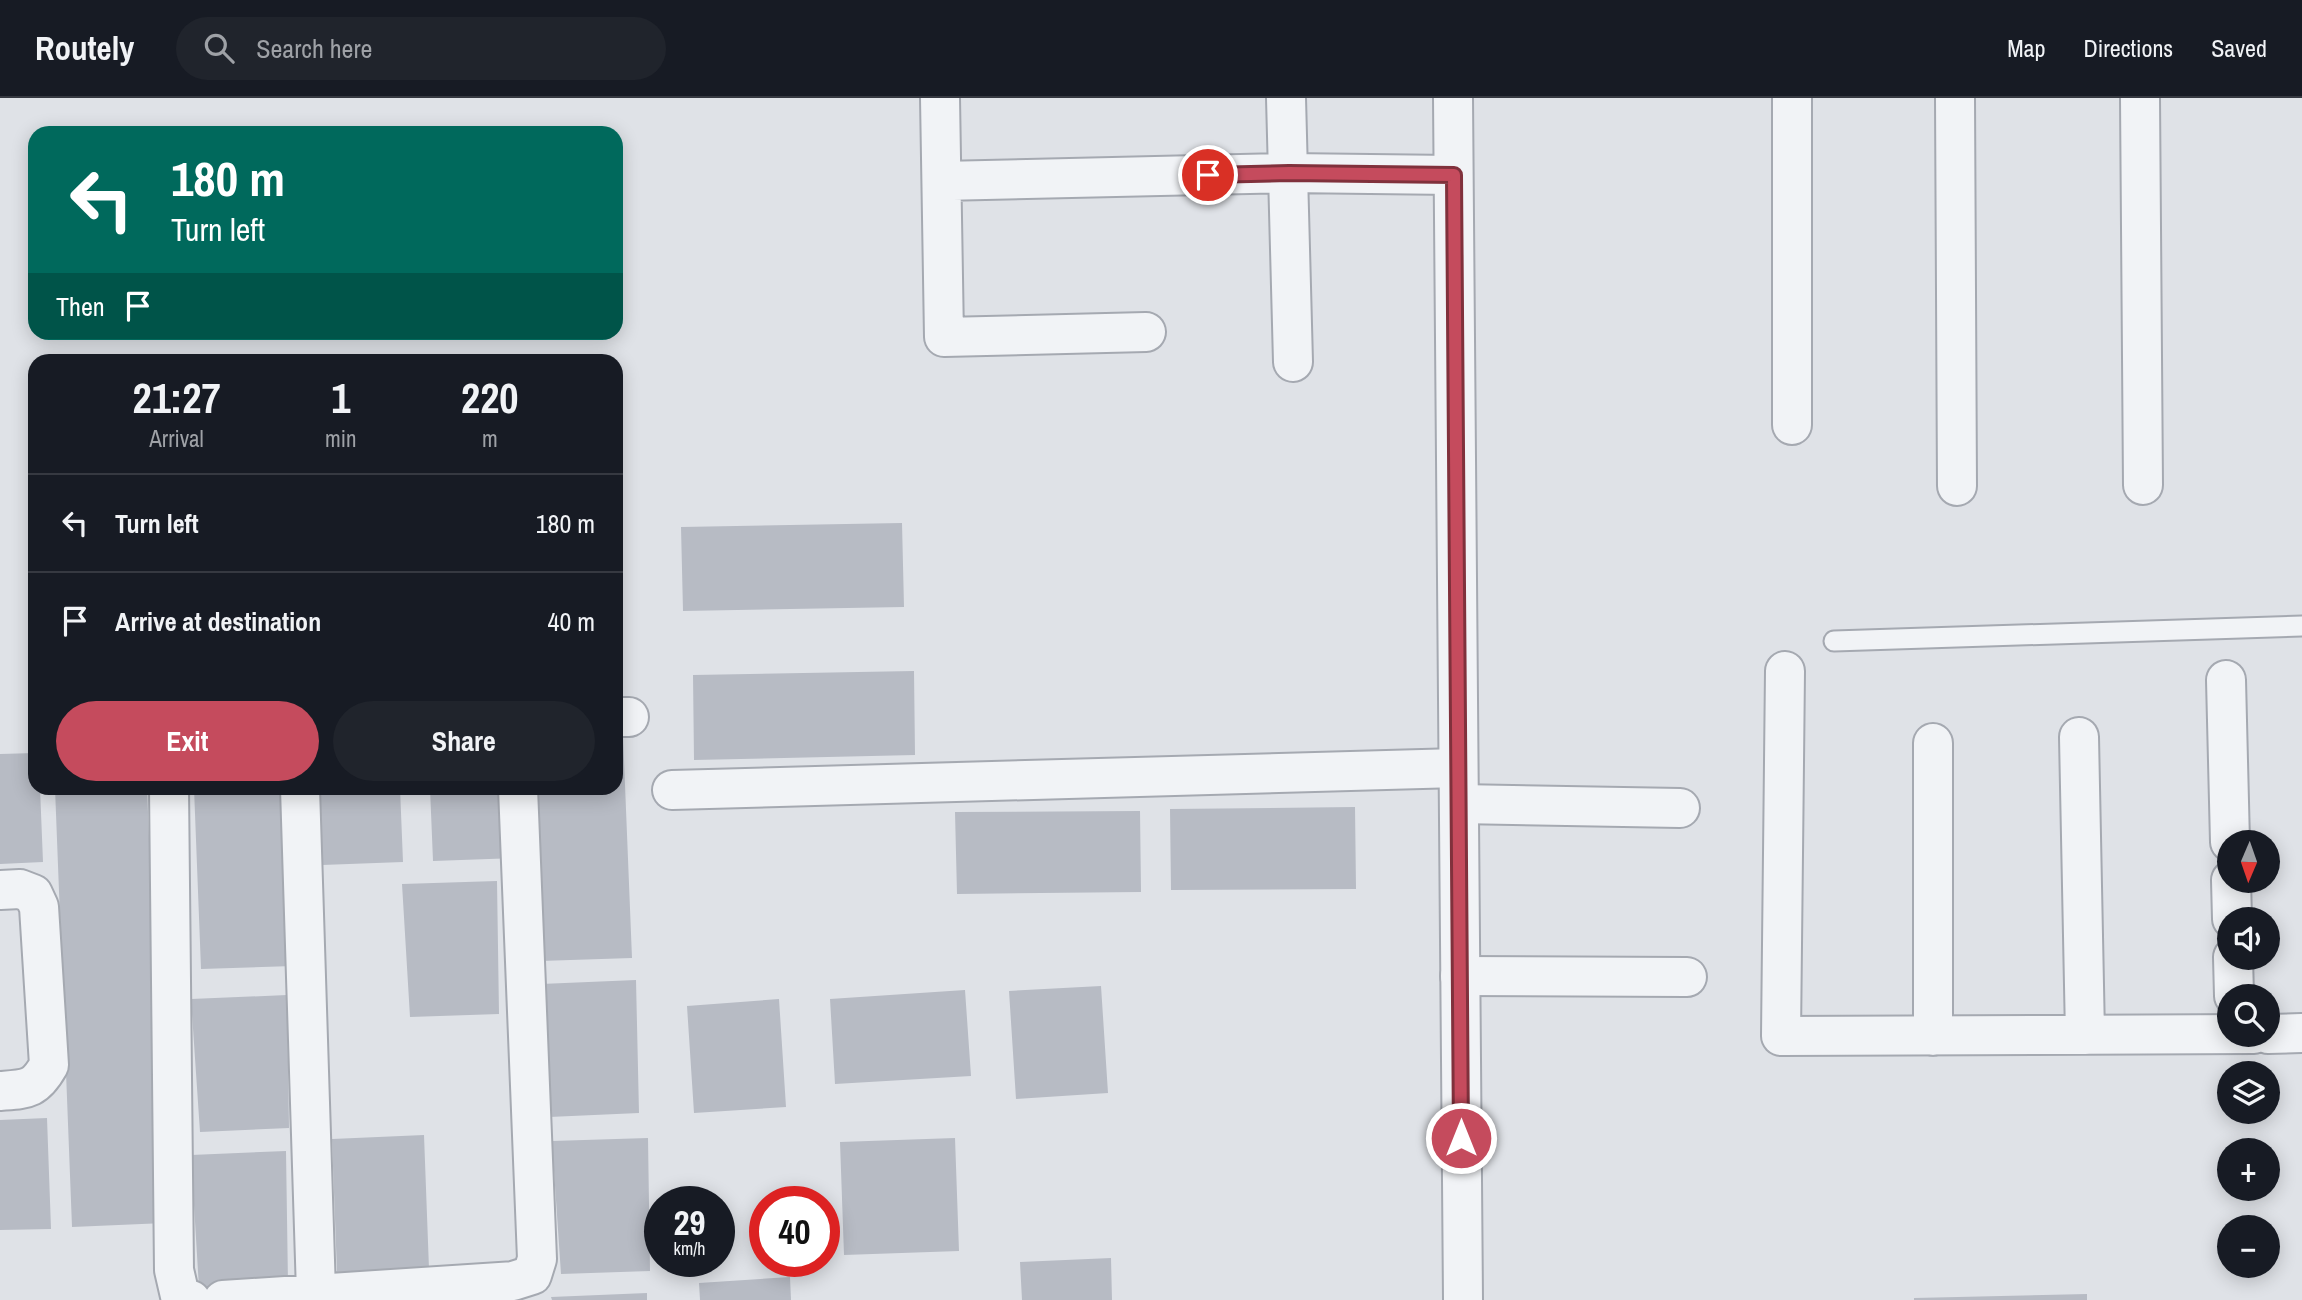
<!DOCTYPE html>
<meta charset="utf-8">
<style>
:root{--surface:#171b24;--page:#20242c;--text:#f1f3f6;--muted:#9ea1a6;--line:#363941;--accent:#c54b5d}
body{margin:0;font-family:"Archivo Narrow",sans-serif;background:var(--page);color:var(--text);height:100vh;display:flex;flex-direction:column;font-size:26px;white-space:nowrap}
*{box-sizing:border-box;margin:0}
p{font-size:23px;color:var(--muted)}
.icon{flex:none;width:38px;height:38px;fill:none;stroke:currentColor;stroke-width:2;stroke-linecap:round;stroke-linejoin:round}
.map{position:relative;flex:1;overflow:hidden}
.sheet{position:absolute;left:28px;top:256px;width:595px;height:441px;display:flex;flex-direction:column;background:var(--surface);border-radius:21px;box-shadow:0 4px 18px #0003}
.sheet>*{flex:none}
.top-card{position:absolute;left:28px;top:28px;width:595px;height:214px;border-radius:21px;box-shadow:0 4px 18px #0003;background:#00695c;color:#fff;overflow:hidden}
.needle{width:46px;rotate:182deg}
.controls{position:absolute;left:2217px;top:732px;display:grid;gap:14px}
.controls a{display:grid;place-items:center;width:63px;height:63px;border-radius:50%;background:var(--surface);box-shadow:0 4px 18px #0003;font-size:35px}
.speed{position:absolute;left:644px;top:1088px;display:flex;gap:14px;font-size:35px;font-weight:700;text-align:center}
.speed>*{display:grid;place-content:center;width:91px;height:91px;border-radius:50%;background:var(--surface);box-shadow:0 4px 18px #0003;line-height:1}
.speed small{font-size:18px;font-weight:400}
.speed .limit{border:10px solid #d22;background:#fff;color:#111}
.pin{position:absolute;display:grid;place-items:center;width:60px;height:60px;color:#fff;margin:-30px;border:4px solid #fff;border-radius:50%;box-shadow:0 2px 7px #0007}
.me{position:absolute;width:77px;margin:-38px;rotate:0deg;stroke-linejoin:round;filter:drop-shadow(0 0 5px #0008)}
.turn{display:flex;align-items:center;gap:24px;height:147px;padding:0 28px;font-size:32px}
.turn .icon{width:91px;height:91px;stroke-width:2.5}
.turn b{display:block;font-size:49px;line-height:60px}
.then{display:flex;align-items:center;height:66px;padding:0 28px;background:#0003;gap:14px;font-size:26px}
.eta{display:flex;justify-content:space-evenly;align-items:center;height:119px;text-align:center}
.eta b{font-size:42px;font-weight:700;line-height:49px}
.primary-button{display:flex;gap:14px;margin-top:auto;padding:14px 28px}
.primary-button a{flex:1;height:80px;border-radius:42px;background:var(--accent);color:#fff;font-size:28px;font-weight:700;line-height:80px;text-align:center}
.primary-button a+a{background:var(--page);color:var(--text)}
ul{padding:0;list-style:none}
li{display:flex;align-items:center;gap:21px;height:98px;padding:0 28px;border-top:2px solid var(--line)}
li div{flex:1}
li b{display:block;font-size:26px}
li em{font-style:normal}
header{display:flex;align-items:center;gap:42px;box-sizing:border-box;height:98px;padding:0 35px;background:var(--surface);border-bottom:2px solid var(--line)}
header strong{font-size:33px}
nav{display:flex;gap:38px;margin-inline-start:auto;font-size:24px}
.search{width:490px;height:63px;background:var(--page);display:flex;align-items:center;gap:18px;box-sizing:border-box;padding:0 24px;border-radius:38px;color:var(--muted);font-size:26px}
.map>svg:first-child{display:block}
</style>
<header>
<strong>Routely</strong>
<div class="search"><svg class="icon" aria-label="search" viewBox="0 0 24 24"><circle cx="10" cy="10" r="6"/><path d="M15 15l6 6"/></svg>Search here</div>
<nav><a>Map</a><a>Directions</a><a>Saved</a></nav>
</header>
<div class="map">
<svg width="2302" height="1202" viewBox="0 0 2302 1202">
<rect width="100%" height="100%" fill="#dfe2e7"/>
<!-- building -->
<path fill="#b7bbc4" d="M 902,425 L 904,509 L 683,513 L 681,429 Z
M 914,573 L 915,657 L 694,662 L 693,577 Z
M 616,637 L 623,637 L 632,860 L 540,863 L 533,690 L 616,690 Z
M 35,655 L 35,690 L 40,690 L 43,764 L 0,766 L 0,656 Z
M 55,690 L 147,690 L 165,1125 L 72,1129 Z
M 194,690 L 287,690 L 293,868 L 201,871 Z
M 319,690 L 400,690 L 403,764 L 322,767 Z
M 430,690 L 511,690 L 514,760 L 433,763 Z
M 1355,709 L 1356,791 L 1171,792 L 1170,711 Z
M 1140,713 L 1141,794 L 957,796 L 955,714 Z
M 497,783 L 499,916 L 410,919 L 402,786 Z
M 636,882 L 639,1015 L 549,1019 L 541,886 Z
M 1101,888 L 1108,995 L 1016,1001 L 1009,893 Z
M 965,892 L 971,978 L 835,986 L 830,901 Z
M 287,897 L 289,1030 L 200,1034 L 191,901 Z
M 779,901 L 786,1009 L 694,1015 L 687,908 Z
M 47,1020 L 51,1131 L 0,1132 L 0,1022 Z
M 424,1037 L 429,1171 L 337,1174 L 332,1041 Z
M 648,1040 L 650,1173 L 561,1176 L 552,1043 Z
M 955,1040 L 959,1153 L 844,1157 L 840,1044 Z
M 286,1053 L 288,1186 L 199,1190 L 191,1057 Z
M 1111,1160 L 1112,1202 L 1022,1202 L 1020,1164 Z
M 790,1179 L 791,1202 L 700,1202 L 699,1185 Z
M 647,1195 L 647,1202 L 552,1202 L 551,1199 Z
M 2087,1196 L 2087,1202 L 1914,1202 L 1914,1200 Z"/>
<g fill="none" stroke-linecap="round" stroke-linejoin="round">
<!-- service casing -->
<g stroke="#a5a9b1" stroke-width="23">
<path id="service" d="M 1834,543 L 2302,528"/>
</g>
<!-- minor casing -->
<g stroke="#a5a9b1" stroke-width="42">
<path id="minor" d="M 940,0 L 944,239 L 1146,234
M 1286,0 L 1293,264
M 1955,0 L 1957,388
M 2140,0 L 2143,387
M 942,83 L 1288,75 L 1453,77
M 1792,327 L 1792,0
M 1785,573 L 1781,938 L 2254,936
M 2226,582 L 2230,744
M 616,619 L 629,619
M 2079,639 L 2085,937
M 169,690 L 174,1172 L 180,1198 L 191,1202
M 300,690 L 316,1194
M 672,692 L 1458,670
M 1459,706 L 1680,710
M 2231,782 L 2232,821
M 0,792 L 20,791 L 33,796 L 39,809 L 49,967 C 35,992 27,991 0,993
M 2233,859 L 2234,898
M 1460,878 L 1687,879
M 2268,936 L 2302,935
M 1933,938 L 1933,645
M 223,1202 L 513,1183 L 532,1177 L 537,1161 L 518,690"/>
</g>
<!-- tertiary casing -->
<g stroke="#a5a9b1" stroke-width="42">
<path id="tertiary" d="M 1453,0 L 1463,1202"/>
</g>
<!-- service -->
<use href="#service" stroke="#f1f3f6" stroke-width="19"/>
<!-- minor -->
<use href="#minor" stroke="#f1f3f6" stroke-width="38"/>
<!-- tertiary -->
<use href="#tertiary" stroke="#f1f3f6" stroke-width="38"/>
</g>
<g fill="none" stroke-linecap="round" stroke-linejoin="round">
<!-- route casing -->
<g stroke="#80313c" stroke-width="18">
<path id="route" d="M 1208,77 L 1289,75 L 1454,77 L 1461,1040"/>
</g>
<!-- route -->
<use href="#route" stroke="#c54b5d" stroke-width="12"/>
</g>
</svg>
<div class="controls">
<a><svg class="needle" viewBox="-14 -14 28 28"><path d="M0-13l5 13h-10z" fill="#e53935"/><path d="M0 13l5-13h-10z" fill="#9ea1a6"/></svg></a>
<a><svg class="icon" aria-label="sound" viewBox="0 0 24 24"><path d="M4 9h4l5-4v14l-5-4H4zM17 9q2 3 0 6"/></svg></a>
<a><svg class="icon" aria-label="search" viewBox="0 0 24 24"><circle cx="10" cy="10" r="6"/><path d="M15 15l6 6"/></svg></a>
<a><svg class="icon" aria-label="layers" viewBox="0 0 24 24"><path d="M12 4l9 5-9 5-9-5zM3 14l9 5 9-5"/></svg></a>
<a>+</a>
<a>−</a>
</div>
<div class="speed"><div>29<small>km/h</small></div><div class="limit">40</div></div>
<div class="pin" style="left:1208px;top:77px;background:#d93025"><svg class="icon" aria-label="arrive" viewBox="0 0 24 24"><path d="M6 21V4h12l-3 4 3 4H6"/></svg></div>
<svg class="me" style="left:1461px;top:1040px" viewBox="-20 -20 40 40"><circle r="17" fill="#c54b5d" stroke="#fff" stroke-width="3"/><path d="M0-11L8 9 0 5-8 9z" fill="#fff"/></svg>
<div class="top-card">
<div class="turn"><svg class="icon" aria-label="left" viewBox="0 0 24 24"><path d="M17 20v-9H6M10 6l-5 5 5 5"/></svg><div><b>180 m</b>Turn left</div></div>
<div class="then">Then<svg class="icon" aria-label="arrive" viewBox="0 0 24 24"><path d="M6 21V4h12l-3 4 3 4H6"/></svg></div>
</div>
<section class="sheet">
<div class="eta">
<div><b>21:27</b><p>Arrival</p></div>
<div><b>1</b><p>min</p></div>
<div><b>220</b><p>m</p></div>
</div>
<ul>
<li><svg class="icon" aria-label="left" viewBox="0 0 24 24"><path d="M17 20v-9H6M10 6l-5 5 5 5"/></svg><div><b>Turn left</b></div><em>180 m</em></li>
<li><svg class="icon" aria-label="arrive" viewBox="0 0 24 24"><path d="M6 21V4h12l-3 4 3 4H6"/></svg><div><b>Arrive at destination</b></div><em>40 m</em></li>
</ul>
<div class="primary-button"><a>Exit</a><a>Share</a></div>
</section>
</div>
